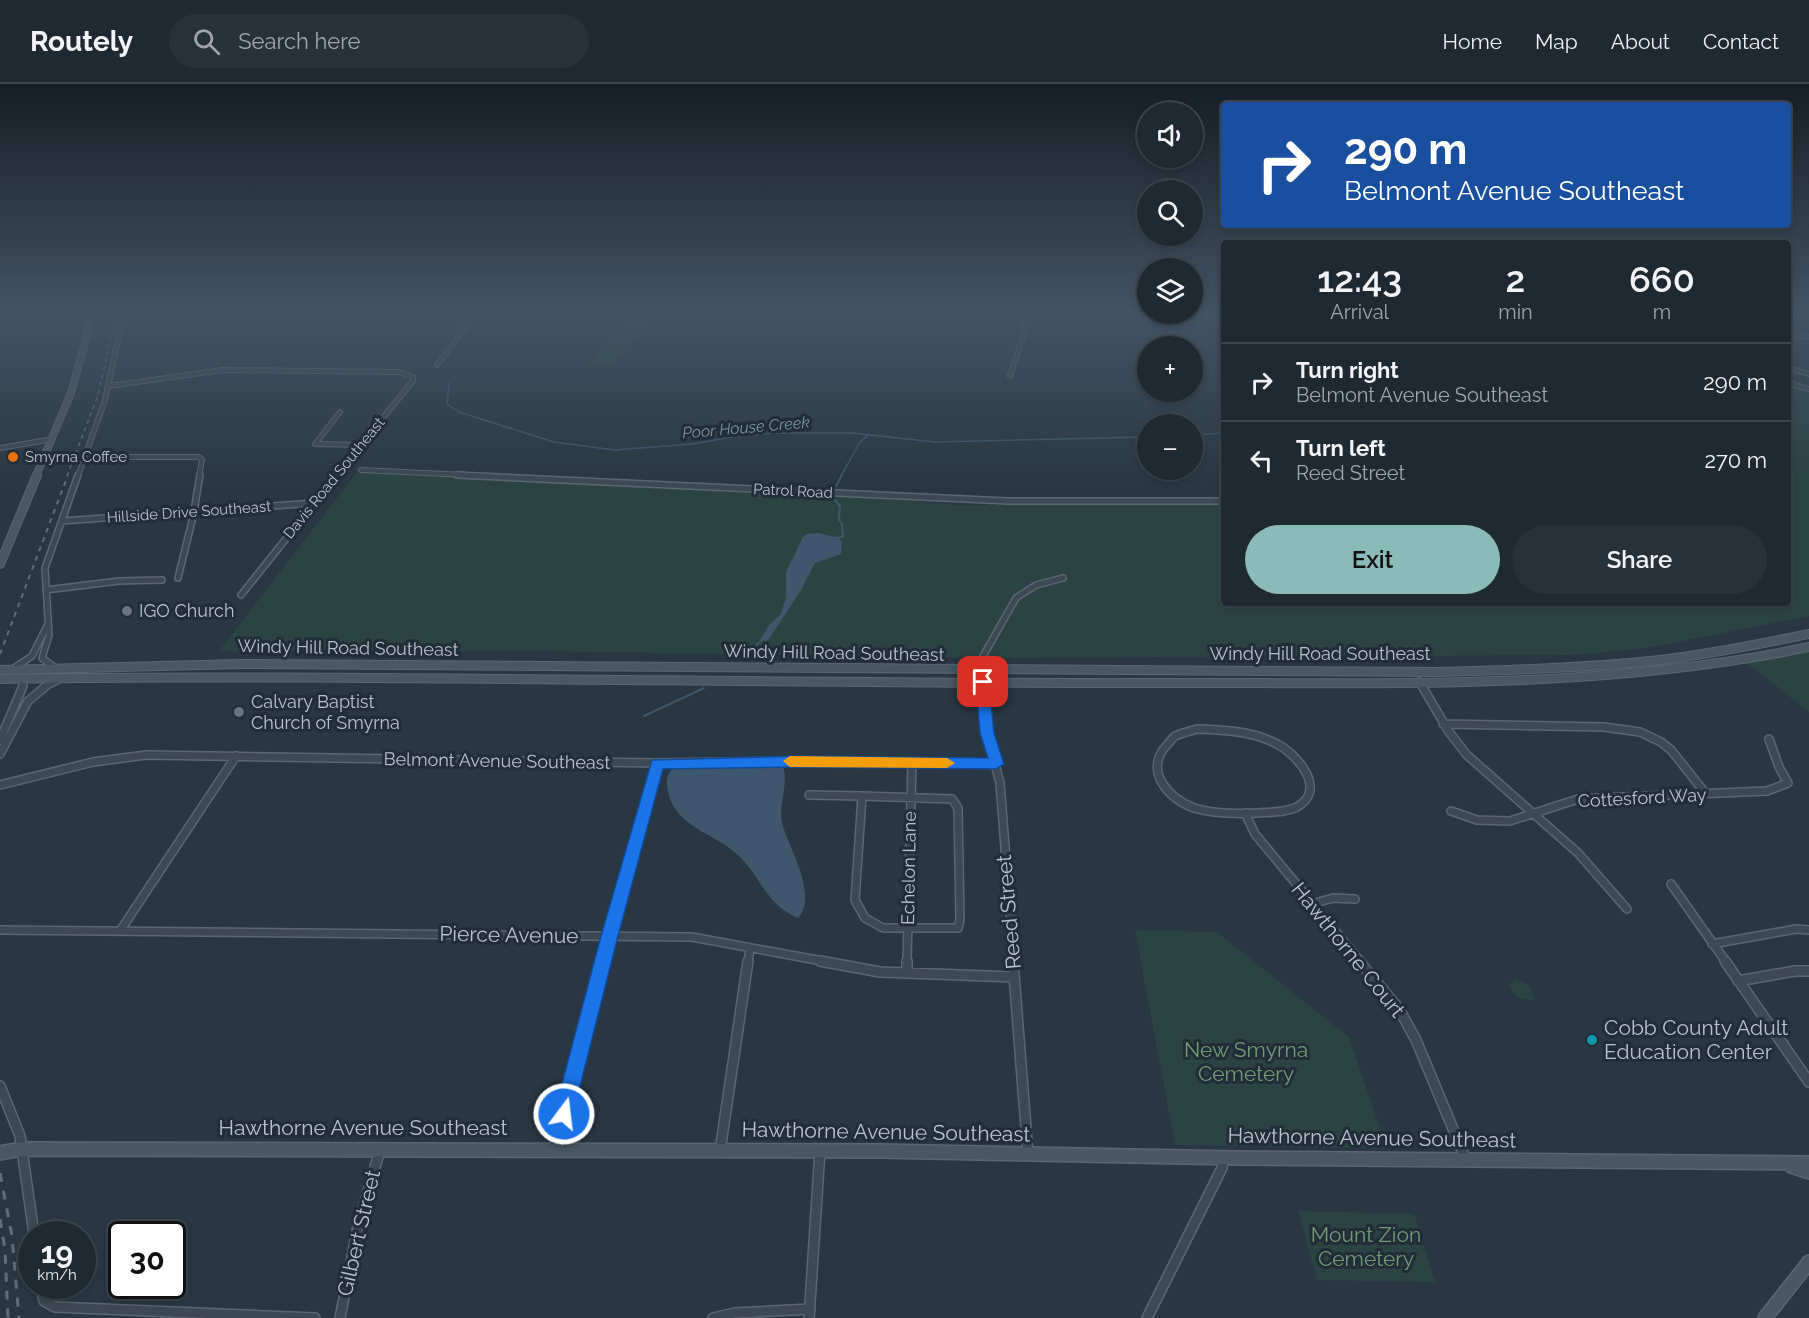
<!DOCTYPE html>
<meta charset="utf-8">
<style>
:root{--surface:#1e2932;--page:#26313a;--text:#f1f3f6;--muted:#a1a6ac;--line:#3c454d;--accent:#8bbbb9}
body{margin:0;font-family:Raleway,sans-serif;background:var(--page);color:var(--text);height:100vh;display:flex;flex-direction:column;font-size:22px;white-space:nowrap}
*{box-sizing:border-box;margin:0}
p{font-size:20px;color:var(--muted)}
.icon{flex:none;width:33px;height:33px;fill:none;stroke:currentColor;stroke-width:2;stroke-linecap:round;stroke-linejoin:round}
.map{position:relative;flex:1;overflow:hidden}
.panel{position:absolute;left:1221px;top:156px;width:570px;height:366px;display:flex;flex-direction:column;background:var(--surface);border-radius:6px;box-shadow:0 3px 9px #0003,0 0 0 2px var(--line)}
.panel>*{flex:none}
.hud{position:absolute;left:1221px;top:18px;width:570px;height:126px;border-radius:6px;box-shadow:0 3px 9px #0003,0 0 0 2px var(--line);background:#1a4fa0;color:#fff;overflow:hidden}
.fabs{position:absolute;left:1137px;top:18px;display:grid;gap:12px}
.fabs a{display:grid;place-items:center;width:66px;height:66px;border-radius:50%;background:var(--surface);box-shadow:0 3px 9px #0003,0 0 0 2px var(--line);font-size:30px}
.speed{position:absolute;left:18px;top:1137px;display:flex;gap:12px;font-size:30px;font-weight:700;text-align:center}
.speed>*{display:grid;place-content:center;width:78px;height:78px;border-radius:50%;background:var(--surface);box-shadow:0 3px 9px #0003,0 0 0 2px var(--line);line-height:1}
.speed small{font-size:15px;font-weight:400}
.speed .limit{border:3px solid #111;border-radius:9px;background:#fff;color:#111}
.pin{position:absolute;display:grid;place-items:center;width:51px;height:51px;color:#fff;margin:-26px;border-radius:12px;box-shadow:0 3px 9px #0006}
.me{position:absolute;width:66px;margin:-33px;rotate:15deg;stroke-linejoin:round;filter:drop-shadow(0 0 4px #0008)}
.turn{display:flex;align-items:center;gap:21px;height:126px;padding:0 24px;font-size:27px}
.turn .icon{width:78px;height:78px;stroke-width:2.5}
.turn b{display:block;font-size:42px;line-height:51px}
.eta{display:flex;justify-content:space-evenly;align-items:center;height:102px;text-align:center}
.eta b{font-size:36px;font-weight:600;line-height:42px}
.cta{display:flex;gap:12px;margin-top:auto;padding:12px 24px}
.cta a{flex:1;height:69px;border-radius:36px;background:var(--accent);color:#111;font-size:24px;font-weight:600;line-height:69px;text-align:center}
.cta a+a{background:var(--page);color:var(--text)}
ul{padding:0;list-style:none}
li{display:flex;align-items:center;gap:18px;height:78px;padding:0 24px;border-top:2px solid var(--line)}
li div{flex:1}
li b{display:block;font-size:22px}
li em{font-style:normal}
header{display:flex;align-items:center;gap:36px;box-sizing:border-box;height:84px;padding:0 30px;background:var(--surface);border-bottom:2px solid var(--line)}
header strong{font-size:28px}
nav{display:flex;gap:33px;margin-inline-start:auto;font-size:21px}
.search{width:420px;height:54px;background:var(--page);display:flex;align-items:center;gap:15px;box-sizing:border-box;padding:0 21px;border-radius:33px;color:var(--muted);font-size:22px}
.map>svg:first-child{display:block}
</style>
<header>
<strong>Routely</strong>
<div class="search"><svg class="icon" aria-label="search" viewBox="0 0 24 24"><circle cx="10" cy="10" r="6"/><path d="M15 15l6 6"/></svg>Search here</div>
<nav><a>Home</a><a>Map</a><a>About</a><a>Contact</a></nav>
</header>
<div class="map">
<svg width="1809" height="1234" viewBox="0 0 1809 1234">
<rect width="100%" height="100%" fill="#283743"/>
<!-- green -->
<path fill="#2a4444" d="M 633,231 L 656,231 L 645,242 L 645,248 L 631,261 L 632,264 C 615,273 614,289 588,280 L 613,250 L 626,238 L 627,235 Z
M 1788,301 L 1809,307 L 1809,532 L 1648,564 L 1573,571 L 991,574 L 541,567 L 219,567 L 357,388 L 806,412 L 838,412 L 960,421 L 1224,421 L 1224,519 L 1788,519 Z
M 1809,567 L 1809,628 L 1747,579 Z
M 1135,846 L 1217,848 L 1349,953 L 1387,1065 L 1175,1061 Z
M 1515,895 L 1529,901 L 1535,916 C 1521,916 1515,914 1509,901 Z
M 1298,1127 L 1414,1130 L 1435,1198 L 1317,1196 Z"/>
<!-- water -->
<path fill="#3e576c" d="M 818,449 L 839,454 L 842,458 L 841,470 L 815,479 L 801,506 L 769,555 L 766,557 L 760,556 L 769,541 L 781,530 L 786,513 L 786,488 L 803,453 L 807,450 Z
M 731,682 L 783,682 C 789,700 778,721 782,739 C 788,762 819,812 798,834 C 767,821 762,796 741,774 C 719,750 674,744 668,707 C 666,698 666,692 672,685 Z"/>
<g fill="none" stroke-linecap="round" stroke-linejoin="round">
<!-- stream-far1 -->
<path stroke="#3e576c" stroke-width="1.5" d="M 449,299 L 447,320 L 459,328 L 554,358 L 615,366 L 692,360 L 738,352 L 776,349 L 852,349 L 935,358 L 1148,353
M 1192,351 L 1224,349
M 841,392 L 860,358 L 867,352"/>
<!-- stream -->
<path stroke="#3e576c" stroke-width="2" d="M 836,402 L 842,391
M 833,414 L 840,422 L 839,436 L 842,440 L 843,453 L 835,454
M 738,571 L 751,566 L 761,557
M 644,632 L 704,604"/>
<!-- street-far3 casing -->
<g stroke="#5a6670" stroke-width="6">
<path id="street-far3" d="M 342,228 L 348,228
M 766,233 L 799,230 L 1021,228
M 1788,250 L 1809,253
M 437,281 L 477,228
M 1788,284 L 1809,290
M 1010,292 L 1024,249 L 1026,228
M 1788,299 L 1809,305
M 109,302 L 223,286 L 399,288 L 413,293 L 413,297 L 335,392
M 340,328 L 315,360 L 360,361
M 0,364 L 53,355
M 85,373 L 199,373 L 202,376 L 199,392
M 361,386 L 489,392
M 78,392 L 105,316 L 124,228"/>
</g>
<!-- street-far2 casing -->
<g stroke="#5a6670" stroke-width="8">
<path id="street-far2" d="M 457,391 L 1007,417 L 1224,417
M 62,437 L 315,419
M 178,494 L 193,433 L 200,391
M 46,506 L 119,497 L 162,496
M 241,511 L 337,391
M 54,583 L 42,574 L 49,551 L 45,484 L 78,391
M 14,584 L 32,572 L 48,540
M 21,594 L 23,604
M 1419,597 L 1423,604
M 43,604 L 59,596
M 984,604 L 982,574 L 1016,514 L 1036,501 L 1063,494"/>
</g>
<!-- street-far1 casing -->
<g stroke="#5a6670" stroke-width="10">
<path id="street-far1" d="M 984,602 L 987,649 L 1000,699 L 1014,878
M 1422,602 L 1449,648 L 1467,671 L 1578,769 L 1627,825
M 1443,640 L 1604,643 L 1640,648 L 1661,658 L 1671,666 L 1706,710
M 1197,645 C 1224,646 1253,647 1277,660 C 1297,670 1328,706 1297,723 C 1285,729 1270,728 1257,729 C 1236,730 1214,730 1194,724 C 1168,714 1144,687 1166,662 C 1169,659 1172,655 1175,652 C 1182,649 1190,647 1197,645 Z
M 0,656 L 23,602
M 0,670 L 28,617 L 46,602
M 0,701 L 93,678 L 146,671 L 657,679 L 799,677 L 997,679
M 809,711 L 862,712
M 862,712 L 952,715 L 958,724 L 960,836 L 958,844 L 883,844 L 865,834 L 855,816 Z
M 1451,727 L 1477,736 L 1510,737 L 1578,715 L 1767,707 L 1788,699 L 1779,683 L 1769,655
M 1245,729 L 1255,750 L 1361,878
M 1671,800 L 1726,878
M 1312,820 L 1333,814 L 1355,815
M 0,846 L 692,853 L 828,878
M 120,847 L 236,672
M 1712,860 L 1796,845 L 1809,846
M 602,878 L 657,679
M 748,878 L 750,864
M 907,878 L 912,678"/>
</g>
<!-- street casing -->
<g stroke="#5a6670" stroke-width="12">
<path id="street" d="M 820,877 L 880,888 L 1014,893
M 1013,877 L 1028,1070
M 1359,877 L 1399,925 L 1416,956 L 1466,1076
M 1725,877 L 1809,998
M 907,889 L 907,877
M 1738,897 L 1795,887 L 1809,887
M 0,1002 L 20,1052 L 34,1150
M 554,1065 L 603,877
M 720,1067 L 748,877
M 40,1202 L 44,1217 L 55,1223 L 315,1234
M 340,1234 L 358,1142 L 380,1066
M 713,1234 L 735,1229 L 810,1225
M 809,1234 L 820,1067
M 1147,1234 L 1222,1084 L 1223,1074"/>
</g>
<!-- secondary-far2 casing -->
<g stroke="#5a6670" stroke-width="8">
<path id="secondary-far2" d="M 36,392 L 71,309 L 93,228"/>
</g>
<!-- secondary-far1 casing -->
<g stroke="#5a6670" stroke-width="10">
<path id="secondary-far1" d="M 0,480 L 37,391
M 0,586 L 241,580 L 1436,588 C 1511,586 1586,584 1660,576 C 1710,570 1760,560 1809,550
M 0,595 C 385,590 771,600 1156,599 C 1374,598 1594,608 1809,563"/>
</g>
<!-- secondary casing -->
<g stroke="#5a6670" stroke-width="16">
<path id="secondary" d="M 0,1069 L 22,1065 L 880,1067 L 1236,1074 L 1809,1079
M 1791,1082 L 1809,1088
M 1765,1234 L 1809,1178"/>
</g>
<!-- street-far3 -->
<use href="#street-far3" stroke="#3c4853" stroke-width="4"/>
<!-- street-far2 -->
<use href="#street-far2" stroke="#3c4853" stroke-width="5"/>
<!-- street-far1 -->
<use href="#street-far1" stroke="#3c4853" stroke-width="7"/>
<!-- street -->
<use href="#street" stroke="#3c4853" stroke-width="9"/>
<!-- secondary-far2 -->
<use href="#secondary-far2" stroke="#4a5866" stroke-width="6"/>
<!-- secondary-far1 -->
<use href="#secondary-far1" stroke="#4a5866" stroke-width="8"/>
<!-- secondary -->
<use href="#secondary" stroke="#4a5866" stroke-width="13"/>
<!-- rail-far2 -->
<path stroke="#5e6d79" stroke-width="1.5" stroke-dasharray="4 4" stroke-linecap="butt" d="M 67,392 L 98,311 L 117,228"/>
<!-- rail-far1 -->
<path stroke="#5e6d79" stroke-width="2" stroke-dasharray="5 5" stroke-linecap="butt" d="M 0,570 L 68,391"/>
<!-- rail -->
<path stroke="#5e6d79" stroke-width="3" stroke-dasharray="9 9" stroke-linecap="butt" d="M 0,1089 L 12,1152 L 19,1234
M 0,1135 L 5,1166 L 8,1234"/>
</g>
<!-- sky -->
<linearGradient id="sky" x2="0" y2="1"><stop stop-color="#161e25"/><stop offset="0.57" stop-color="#425366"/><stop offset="1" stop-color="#425366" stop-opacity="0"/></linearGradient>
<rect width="1809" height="401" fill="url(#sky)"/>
<!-- route -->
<path fill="#1a73e8" stroke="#114b97" stroke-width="1.5" d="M 983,593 L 989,598 L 994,649 L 1004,680 L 996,685 L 799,683 L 663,685 L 618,852 L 573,1030 L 571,1037 L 564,1040 L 557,1037 L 554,1030 L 601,852 L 652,676 L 799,672 L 988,674 L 980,649 L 976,598 Z"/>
<!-- slow -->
<path fill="#f59e0b" d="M 790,672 L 947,674 L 955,679 L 947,684 L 790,683 L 783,677 Z"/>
<!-- markers -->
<circle fill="#e8710a" stroke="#212d38" stroke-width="2" cx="13" cy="373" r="6"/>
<g fill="#6b7280" stroke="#212d38" stroke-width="2">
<circle cx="127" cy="527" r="6"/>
<circle cx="239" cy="628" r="6"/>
</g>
<circle fill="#0f9aa8" stroke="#212d38" stroke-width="2" cx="1592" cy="956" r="6"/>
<g text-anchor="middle" stroke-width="6" stroke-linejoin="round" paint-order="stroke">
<!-- far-poi labels -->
<g font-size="15" fill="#b9c3cc" stroke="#212d38" text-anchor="start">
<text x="25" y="378">Smyrna Coffee</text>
</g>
<!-- far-street labels -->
<g font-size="15" fill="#b9c3cc" stroke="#212d38">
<text transform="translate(334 394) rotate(-51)" y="5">Davis Road Southeast</text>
<text transform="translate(793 407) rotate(3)" y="5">Patrol Road</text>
<text transform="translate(189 428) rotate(-4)" y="5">Hillside Drive Southeast</text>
</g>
<!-- far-water labels -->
<g font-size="16" font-style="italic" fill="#7a97ae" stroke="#212d38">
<text transform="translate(746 343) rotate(-5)" y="6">Poor House Creek</text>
</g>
<!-- poi labels -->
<g font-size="18" fill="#b9c3cc" stroke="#212d38" text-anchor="start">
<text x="139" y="533">IGO Church</text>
<text x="251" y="624">Calvary Baptist<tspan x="251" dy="21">Church of Smyrna</tspan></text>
</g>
<!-- street labels -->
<g font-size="18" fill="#b9c3cc" stroke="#212d38">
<text transform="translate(348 564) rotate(1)" y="6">Windy Hill Road Southeast</text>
<text transform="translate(834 569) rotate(1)" y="6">Windy Hill Road Southeast</text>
<text x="1320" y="576">Windy Hill Road Southeast</text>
<text transform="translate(497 677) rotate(1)" y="6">Belmont Avenue Southeast</text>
<text transform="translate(1642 714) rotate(-3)" y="6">Cottesford Way</text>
<text transform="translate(909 784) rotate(-89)" y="6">Echelon Lane</text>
</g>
<!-- near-street labels -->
<g font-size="21" fill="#b9c3cc" stroke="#212d38">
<text transform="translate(1009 828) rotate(-95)" y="7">Reed Street</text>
<text transform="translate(509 851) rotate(1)" y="7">Pierce Avenue</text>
<text transform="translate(1348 866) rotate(51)" y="7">Hawthorne Court</text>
<text x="363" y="1051">Hawthorne Avenue Southeast</text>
<text transform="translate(886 1048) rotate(1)" y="7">Hawthorne Avenue Southeast</text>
<text transform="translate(1372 1054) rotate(1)" y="7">Hawthorne Avenue Southeast</text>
<text transform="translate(359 1149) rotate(-77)" y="7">Gilbert Street</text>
</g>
<!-- near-poi labels -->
<g font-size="21" fill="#b9c3cc" stroke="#212d38" text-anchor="start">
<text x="1604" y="951">Cobb County Adult<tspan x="1604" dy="24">Education Center</tspan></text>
</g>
<!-- near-park labels -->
<g font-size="21" fill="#719d75" stroke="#212d38">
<text x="1246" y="973">New Smyrna<tspan x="1246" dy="24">Cemetery</tspan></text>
<text x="1366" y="1158">Mount Zion<tspan x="1366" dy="24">Cemetery</tspan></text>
</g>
</g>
</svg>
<div class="fabs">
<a><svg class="icon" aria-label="sound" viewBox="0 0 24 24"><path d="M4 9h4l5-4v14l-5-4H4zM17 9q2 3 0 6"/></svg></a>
<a><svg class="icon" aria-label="search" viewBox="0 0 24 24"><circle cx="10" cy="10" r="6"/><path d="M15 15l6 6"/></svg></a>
<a><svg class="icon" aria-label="layers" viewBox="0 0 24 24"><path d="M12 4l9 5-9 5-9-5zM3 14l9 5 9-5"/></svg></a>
<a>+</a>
<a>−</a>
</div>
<div class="speed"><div>19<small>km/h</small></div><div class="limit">30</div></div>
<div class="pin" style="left:983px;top:598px;background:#d93025"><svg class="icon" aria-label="arrive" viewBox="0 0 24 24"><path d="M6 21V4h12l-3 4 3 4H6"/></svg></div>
<svg class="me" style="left:564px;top:1030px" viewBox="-20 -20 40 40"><circle r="17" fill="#1a73e8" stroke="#fff" stroke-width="3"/><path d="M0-11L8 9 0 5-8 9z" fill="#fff"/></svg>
<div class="hud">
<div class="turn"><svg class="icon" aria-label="right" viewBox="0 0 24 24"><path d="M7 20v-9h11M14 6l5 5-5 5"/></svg><div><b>290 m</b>Belmont Avenue Southeast</div></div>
</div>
<section class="panel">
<div class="eta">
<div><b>12:43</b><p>Arrival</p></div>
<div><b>2</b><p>min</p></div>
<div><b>660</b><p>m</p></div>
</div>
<ul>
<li><svg class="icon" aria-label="right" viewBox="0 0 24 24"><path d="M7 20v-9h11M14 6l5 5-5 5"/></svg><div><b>Turn right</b><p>Belmont Avenue Southeast</p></div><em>290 m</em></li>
<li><svg class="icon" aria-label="left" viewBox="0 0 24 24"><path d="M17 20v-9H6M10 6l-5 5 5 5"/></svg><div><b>Turn left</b><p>Reed Street</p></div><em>270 m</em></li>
</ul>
<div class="cta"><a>Exit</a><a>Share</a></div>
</section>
</div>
